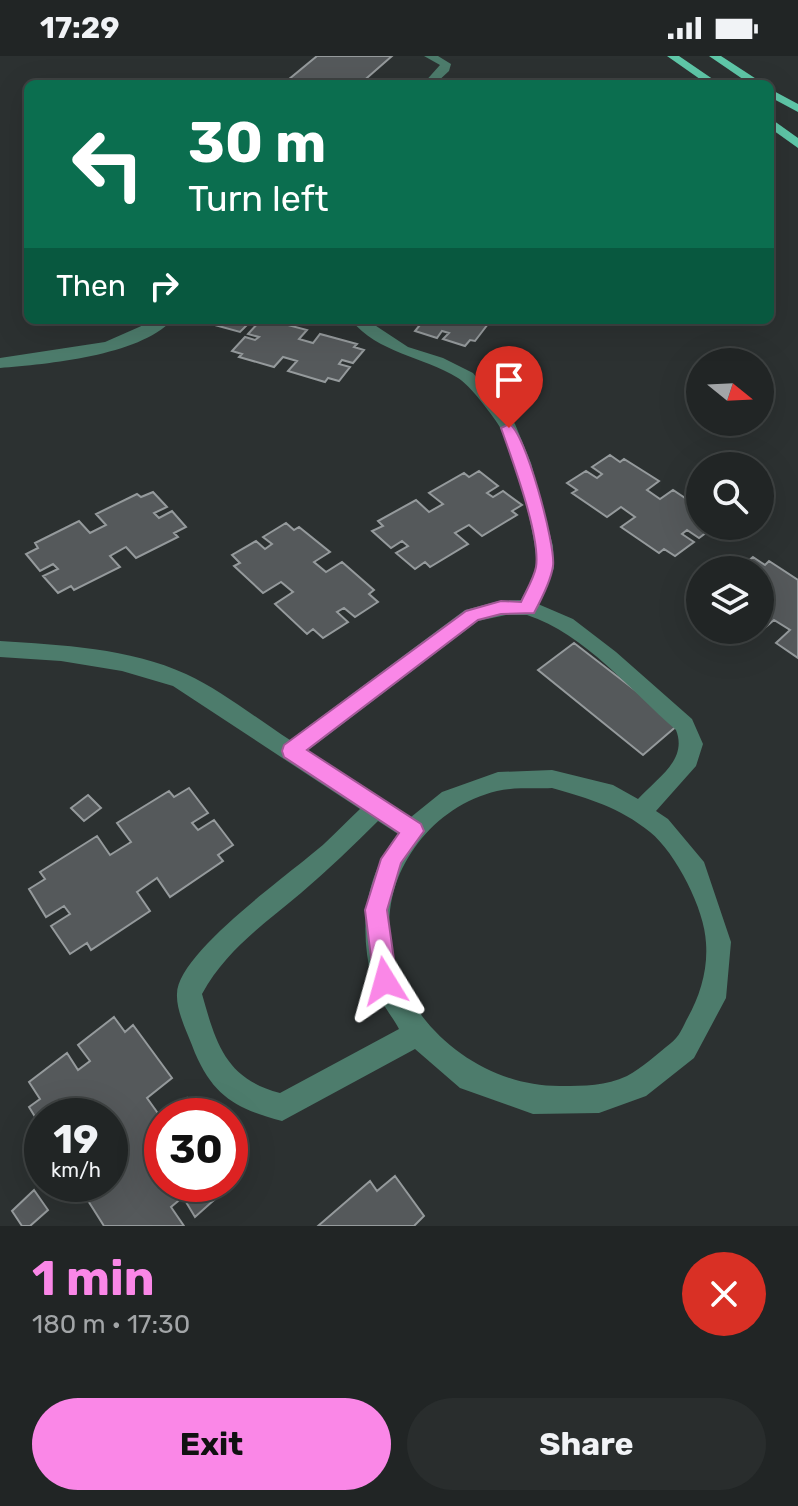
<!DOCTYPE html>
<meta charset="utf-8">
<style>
:root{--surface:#212525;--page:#292d2d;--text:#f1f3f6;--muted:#a2a5a7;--line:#3e4242;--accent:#fa87e7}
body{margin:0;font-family:Rubik,sans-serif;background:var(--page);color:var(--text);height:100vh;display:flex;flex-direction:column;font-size:30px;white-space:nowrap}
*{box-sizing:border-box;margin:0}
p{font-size:26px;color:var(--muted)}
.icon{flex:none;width:44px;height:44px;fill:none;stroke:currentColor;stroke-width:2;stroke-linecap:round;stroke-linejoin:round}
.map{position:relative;height:1170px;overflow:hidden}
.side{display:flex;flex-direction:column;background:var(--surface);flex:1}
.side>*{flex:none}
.top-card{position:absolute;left:24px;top:24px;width:750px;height:244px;border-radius:12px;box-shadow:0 8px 32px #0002,0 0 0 2px var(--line);background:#0b6e4f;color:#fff;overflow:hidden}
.needle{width:52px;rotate:108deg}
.controls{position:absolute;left:686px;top:292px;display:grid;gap:16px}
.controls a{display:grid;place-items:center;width:88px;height:88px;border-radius:50%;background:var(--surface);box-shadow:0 8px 32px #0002,0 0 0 2px var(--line);font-size:40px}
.speed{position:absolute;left:24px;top:1042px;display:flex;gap:16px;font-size:40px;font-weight:700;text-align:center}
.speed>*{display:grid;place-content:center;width:104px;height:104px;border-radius:50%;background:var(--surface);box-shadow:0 8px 32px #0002,0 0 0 2px var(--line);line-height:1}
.speed small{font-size:20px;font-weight:400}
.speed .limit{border:12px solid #d22;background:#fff;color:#111}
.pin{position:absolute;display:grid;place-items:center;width:68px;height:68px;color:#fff;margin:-82px -34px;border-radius:50% 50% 50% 0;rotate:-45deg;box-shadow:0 0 8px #0007}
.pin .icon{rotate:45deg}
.me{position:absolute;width:88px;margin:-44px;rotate:352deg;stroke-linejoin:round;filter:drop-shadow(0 0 6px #0008)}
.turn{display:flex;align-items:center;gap:28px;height:168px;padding:0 32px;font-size:36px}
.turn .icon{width:104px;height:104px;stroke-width:2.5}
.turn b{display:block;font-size:56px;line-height:68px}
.then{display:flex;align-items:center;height:76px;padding:0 32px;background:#0003;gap:16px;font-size:30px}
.round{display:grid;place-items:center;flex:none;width:84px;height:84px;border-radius:42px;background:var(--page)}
.summary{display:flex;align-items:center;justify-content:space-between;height:136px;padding:0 32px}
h1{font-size:48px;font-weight:700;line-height:60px;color:var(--accent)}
.primary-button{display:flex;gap:16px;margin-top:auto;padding:16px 32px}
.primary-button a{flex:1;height:92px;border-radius:48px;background:var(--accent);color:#111;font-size:32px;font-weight:700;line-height:92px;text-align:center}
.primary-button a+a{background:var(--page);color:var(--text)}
.status{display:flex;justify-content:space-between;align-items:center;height:56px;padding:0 40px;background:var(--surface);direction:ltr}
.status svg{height:22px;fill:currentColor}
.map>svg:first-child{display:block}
</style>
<div class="status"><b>17:29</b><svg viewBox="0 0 49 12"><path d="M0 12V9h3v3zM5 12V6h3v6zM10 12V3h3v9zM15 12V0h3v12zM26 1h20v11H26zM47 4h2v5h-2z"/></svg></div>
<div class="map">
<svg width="798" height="1170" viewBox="0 0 798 1170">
<rect width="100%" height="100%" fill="#2c3131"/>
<!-- building -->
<path fill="#55595b" stroke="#959a9c" stroke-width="2" d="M 317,0 L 392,0 L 360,28 L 309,28 L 288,24 Z
M 215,264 L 252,264 L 240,276 L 211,268 Z
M 417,264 L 491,264 L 475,285 L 470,284 L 465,290 L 443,283 L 449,277 L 442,275 L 437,282 L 415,275 L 420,269 L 414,268 Z
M 260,265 L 270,268 L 273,265 L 307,274 L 299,283 L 313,287 L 320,278 L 357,288 L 354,291 L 364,294 L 353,307 L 342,304 L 339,308 L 350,311 L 339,325 L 328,322 L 325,326 L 288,315 L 297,305 L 283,301 L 274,311 L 239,301 L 242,298 L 232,295 L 245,281 L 255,284 L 259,281 L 248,278 Z
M 610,399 L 620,406 L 624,403 L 659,425 L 647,434 L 660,443 L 673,434 L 700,452 L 700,470 L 715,470 L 699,482 L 687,474 L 682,478 L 694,486 L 675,500 L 664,493 L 659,497 L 621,471 L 635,461 L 621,451 L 607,461 L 572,437 L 577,434 L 567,427 L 586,415 L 597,422 L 602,418 L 592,411 Z
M 479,415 L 498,430 L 487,437 L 493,441 L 503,435 L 522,449 L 512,455 L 517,459 L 482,480 L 469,469 L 455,477 L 468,488 L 430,511 L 425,506 L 415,513 L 396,497 L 408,490 L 402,485 L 391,492 L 372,475 L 383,470 L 378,465 L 416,444 L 429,456 L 443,448 L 429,437 L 464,417 L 469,421 Z
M 153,436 L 167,451 L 154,457 L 159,462 L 172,455 L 186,471 L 174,477 L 178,481 L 136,502 L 126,491 L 110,500 L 120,511 L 74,534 L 71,530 L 58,537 L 43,520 L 58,513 L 53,508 L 40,515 L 26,498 L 38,492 L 35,487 L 79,465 L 90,477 L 106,469 L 96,458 L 137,438 L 141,441 Z
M 286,467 L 294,474 L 299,471 L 330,496 L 314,506 L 326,516 L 342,506 L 374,534 L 369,538 L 378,546 L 355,561 L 344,552 L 337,556 L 348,566 L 323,582 L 313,573 L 307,578 L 275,548 L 293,536 L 281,526 L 263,537 L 234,510 L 240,507 L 232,499 L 256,485 L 265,493 L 272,488 L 263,481 Z
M 753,501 L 765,509 L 769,505 L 798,524 L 798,602 L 776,587 L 790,574 L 774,564 L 760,576 L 757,574 L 760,574 L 760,514 L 737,514 Z
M 574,587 L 679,668 L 643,699 L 538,614 Z
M 189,732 L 208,757 L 192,767 L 198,774 L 214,764 L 233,789 L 218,799 L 223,805 L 170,841 L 157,822 L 137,836 L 150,855 L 91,894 L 87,887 L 70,898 L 51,870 L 70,858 L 64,850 L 46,861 L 29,833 L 45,823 L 40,816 L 97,780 L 110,799 L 131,786 L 117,767 L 169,735 L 174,741 Z
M 88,739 L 101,752 L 84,765 L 71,752 Z
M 114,961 L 125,976 L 133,969 L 172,1022 L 147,1042 L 162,1063 L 162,1128 L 230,1128 L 230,1123 L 233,1127 L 195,1161 L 183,1141 L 171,1151 L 184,1170 L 104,1170 L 80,1132 L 85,1128 L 110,1128 L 110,1060 L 42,1060 L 42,1072 L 29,1051 L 40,1043 L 29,1026 L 67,997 L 78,1014 L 90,1005 L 78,989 Z
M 187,1042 L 199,1060 L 166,1060 Z
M 395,1120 L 424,1160 L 414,1170 L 318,1170 L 370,1125 L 377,1135 Z
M 34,1134 L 48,1154 L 30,1170 L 22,1170 L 12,1155 Z"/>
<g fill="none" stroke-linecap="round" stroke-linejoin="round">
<!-- minor -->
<path fill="#4d7c6c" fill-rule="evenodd" d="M 424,0 L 438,0 L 451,8 L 449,15 L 435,28 L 423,28 L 440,9 Z
M 155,264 L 172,264 C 139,300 47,308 0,312 L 0,302 L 105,286 Z
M 351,264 L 367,264 L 408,291 L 443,302 L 473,317 L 515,368 L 531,407 L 553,490 L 554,512 L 538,548 L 573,563 L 616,596 L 692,663 L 703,688 L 696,710 L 656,755 L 668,763 L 704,806 L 731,886 L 726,942 L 694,1002 L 646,1040 L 599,1057 L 533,1058 L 460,1032 L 415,993 L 282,1065 C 237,1053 214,1041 195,997 C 189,980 176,956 177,938 C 177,896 293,816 325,787 C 337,776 348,764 360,753 L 173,630 L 122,615 L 61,605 L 0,601 L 0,585 C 61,589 130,592 186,618 C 221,634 257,663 290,684 L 465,554 L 499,545 L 521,544 C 526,534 534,521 536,510 C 539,487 513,395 501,373 C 494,361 469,328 458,322 C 422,300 378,297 351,264 ZM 527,559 C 585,578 631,635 676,674 C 688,704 657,722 638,743 L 613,729 L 552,714 L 498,716 L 442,736 L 411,761 L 307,695 L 478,565 L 506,559 ZM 552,732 C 590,743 619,751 650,776 C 676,797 705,854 706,887 C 708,914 700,940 687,963 C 683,971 679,981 671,987 C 657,998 642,1012 627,1020 C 606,1030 584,1030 562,1030 C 441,1032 337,893 418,787 C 438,761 465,743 497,735 C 514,731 535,733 552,732 ZM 378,765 L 398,778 C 364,820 359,873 372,924 C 376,941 391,958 399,973 L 280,1037 C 226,1023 216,988 202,938 C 226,894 263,869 301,837 C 328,814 353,790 378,765 Z"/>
<!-- primary -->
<path fill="#5fc7a8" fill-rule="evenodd" d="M 667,0 L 679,0 L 720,28 L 707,28 Z
M 709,0 L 721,0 L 764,28 L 750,28 Z
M 770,33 L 798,48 L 798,56 L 770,41 Z
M 770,62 L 798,82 L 798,92 L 770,72 Z"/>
</g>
<!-- route -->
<path fill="#fa87e7" stroke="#a25896" stroke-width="2" d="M 509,368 C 525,374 556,490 553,510 C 551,525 541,544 534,557 L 501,558 L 478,564 L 307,694 L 421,768 L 424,775 L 401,807 L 387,854 L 397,925 L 394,933 L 385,936 L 377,933 L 374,925 L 365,854 L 381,803 L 399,777 L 284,701 L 282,695 L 284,689 L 466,555 L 501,545 L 521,546 C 526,535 534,522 536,511 C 541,481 512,403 501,372 Z"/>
</svg>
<div class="controls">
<a><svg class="needle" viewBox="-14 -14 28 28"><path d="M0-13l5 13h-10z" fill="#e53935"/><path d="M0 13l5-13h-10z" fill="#a2a5a7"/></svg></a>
<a><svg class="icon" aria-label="search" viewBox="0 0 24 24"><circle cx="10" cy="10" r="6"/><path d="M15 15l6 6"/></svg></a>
<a><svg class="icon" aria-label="layers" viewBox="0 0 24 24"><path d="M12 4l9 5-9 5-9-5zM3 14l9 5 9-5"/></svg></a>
</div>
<div class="speed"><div>19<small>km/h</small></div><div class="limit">30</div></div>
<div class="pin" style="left:509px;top:372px;background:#d93025"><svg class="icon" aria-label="arrive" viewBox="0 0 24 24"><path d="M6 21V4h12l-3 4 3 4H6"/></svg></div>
<svg class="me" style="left:385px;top:925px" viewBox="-20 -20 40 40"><path d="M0-17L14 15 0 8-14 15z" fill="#fa87e7" stroke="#fff" stroke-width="4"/></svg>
<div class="top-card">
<div class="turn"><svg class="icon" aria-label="left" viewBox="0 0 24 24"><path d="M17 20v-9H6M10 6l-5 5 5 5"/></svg><div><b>30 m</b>Turn left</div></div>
<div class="then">Then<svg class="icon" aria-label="right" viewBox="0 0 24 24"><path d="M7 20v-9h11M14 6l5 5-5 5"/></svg></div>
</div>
</div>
<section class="side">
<div class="summary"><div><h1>1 min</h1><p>180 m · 17:30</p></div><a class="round" style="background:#d93025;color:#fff"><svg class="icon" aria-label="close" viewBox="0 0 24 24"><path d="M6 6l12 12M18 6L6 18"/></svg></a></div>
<div class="primary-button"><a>Exit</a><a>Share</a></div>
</section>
